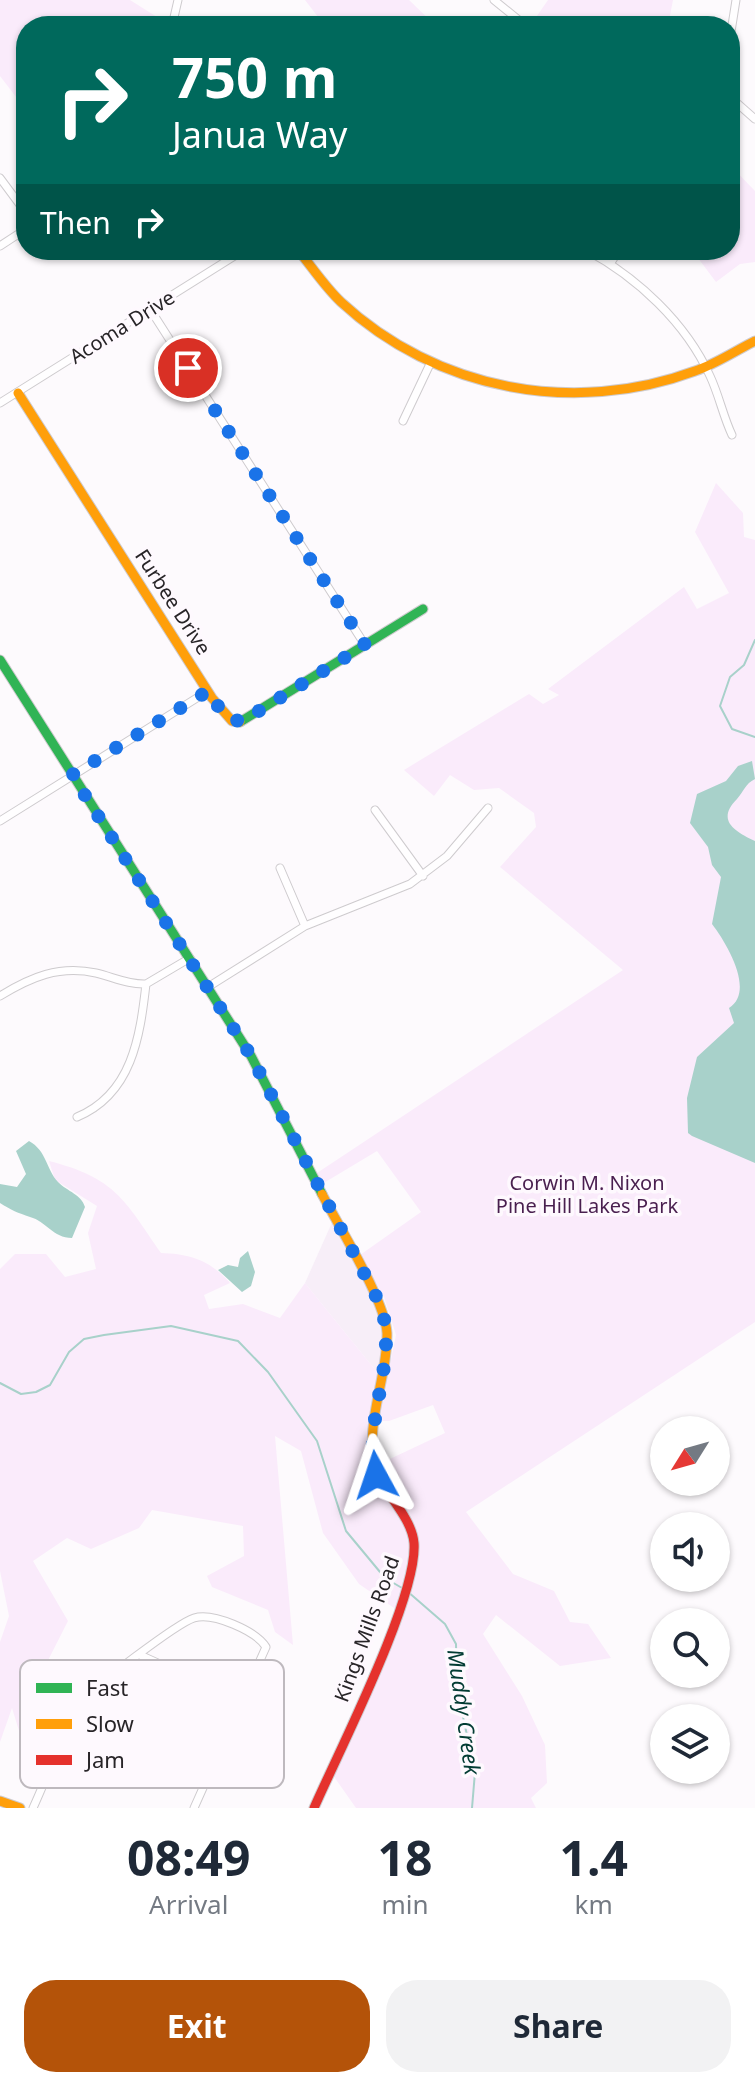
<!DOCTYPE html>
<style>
:root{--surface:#fff;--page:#f2f2f3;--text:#1f2937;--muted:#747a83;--accent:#b45309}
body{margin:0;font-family:"Noto Sans",sans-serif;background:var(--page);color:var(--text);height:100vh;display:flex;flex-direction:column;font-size:30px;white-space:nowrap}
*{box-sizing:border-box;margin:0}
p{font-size:26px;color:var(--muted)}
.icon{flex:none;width:44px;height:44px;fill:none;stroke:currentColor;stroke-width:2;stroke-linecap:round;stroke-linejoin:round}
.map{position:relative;height:1808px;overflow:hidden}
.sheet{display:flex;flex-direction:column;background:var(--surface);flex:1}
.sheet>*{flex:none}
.top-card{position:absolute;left:16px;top:16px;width:724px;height:244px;border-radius:32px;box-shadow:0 2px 6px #0004;background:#00695c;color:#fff;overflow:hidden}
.needle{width:52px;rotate:233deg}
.tools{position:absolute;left:650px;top:1416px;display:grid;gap:16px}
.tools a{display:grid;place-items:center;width:80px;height:80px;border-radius:50%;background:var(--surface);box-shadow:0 2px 6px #0004;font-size:40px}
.pin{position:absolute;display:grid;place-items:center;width:68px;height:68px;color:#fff;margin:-34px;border:4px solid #fff;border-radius:50%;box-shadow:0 2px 8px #0007}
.me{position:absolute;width:88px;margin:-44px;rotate:355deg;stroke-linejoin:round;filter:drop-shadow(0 0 6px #0008)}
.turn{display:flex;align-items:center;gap:28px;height:168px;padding:0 24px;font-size:36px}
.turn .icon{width:104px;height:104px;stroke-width:2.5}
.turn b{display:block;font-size:56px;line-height:68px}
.then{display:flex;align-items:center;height:76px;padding:0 24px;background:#0003;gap:16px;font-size:30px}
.eta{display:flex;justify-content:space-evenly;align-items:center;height:136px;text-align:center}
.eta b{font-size:48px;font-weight:700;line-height:56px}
.button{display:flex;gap:16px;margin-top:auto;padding:16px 24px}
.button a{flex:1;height:92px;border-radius:32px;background:var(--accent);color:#fff;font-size:32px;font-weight:700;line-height:92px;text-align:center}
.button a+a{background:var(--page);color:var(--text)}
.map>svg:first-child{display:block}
</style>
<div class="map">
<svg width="755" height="1808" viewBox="0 0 755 1808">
<rect width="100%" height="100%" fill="#fdfafd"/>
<!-- built -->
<path fill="#f7eef8" d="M 334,1218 L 385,1317 L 381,1377 L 305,1283 Z"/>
<!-- green -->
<path fill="#faebfb" d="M 0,0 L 130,0 L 157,17 L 159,26 L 26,26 L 26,110 L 0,76 Z
M 305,0 L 409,0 L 436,26 L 325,26 Z
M 548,0 L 673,0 L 668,26 L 530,26 Z
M 730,165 L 755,191 L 755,262 L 740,264 L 716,282 L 692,250 L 730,250 Z
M 716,483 L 743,513 L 744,537 L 755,540 L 755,1322 L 466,1512 L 513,1574 L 554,1591 L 570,1622 L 588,1624 L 611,1658 L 560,1666 L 496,1615 L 483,1634 L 522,1696 L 545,1745 L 547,1783 L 531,1798 L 536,1808 L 356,1808 L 330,1771 L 397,1610 L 359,1584 L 323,1533 L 301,1451 L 275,1436 L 293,1645 L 275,1632 L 268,1610 L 212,1587 L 207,1576 L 244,1556 L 243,1526 L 152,1510 L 139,1528 L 91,1549 L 67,1538 L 33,1561 L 68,1621 L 37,1682 L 49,1708 L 24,1747 L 12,1708 L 0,1742 L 0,1642 L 9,1616 L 0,1571 L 0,1269 L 15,1254 L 46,1254 L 65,1277 L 96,1269 L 88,1233 L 97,1206 L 55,1180 L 49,1161 C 115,1178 124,1199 161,1253 C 190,1254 210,1260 230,1283 L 204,1295 L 209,1309 L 243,1304 L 280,1318 L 305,1283 L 381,1377 L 374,1421 L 375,1466 L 445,1433 L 433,1405 L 389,1421 L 378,1421 L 396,1335 L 384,1297 L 360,1255 L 421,1212 L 377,1151 L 322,1184 L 317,1173 L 623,970 L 500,867 L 536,827 L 534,813 L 499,788 L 474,790 L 450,775 L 434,796 L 404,770 L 529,694 L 543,704 L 559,695 L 548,689 L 684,587 L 697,609 L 729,593 L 695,532 Z"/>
<!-- water -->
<path fill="#a8d1ca" d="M 752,761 L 755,779 C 745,784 744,791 737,799 C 716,820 734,831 755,841 L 755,1163 L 692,1136 L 688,1133 L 687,1098 L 697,1057 L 734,1023 L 729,1008 C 755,992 728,945 712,924 L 721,877 L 712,865 L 708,847 L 690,823 L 697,794 L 726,781 L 738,766 Z
M 29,1141 C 47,1151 46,1169 58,1182 C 68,1192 81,1194 85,1207 L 72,1238 C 53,1238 46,1221 30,1217 C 18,1213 11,1210 0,1203 L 0,1184 L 17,1187 L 26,1174 L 16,1151 Z
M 248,1251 L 255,1272 L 251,1286 L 242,1292 L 218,1270 L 228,1265 L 238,1267 L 240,1258 Z"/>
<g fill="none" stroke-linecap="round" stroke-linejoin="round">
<!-- stream -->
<path stroke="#a8d1ca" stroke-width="2" d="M 755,640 L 744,665 L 730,677 L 720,706 L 732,729 L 755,737
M 0,1383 L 21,1394 L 36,1392 L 50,1385 L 69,1352 L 84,1339 L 104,1335 L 171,1326 L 238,1341 L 268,1372 L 317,1441 L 346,1531 L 385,1578 L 402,1588
M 407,1591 L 445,1624 L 456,1644 L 457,1689 L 475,1772 L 472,1808"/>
<!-- street casing -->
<g stroke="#cecbce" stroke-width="9">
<path id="street" d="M 494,0 L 526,26
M 172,26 L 178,0
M 730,38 L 736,0
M 730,97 L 755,119
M 0,178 L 26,213
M 0,246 L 26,229
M 586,250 C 637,277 686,323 710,376 C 719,395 723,416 732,435
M 610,264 L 619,250
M 150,309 L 365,645
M 0,403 L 244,250
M 403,421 L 430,364
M 375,810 L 423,876
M 0,821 L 208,691
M 280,868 L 305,926
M 208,987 L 305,926 L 410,884 L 447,856 L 488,808
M 0,996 C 31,977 59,965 96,973 C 113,977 129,985 146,984 L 190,958
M 77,1117 C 132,1094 140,1037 146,984
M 140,1655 L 242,1701
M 83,1700 L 216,1758
M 33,1808 C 49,1773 62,1735 82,1702 C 91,1688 178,1623 194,1618 C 213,1612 256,1631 266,1647 L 194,1808"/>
</g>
<!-- fast casing -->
<g stroke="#cecbce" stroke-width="11">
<path id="fast" d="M 0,660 L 251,1056 L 322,1194
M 240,722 L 423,609"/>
</g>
<!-- slow casing -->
<g stroke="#cecbce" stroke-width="11">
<path id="slow" d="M 298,250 C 312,267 325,287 341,302 C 436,390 574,416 695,371 C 716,364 735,351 755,341
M 18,393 L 212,698 L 232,721 L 240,722
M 322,1194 C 339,1227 385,1300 387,1333 C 388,1382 360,1429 379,1478
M 0,1801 L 20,1808"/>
</g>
<!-- jam casing -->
<g stroke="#cecbce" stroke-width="11">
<path id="jam" d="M 314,1808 C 338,1753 418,1597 414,1543 C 412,1520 390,1498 379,1478"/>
</g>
<!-- street -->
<use href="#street" stroke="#fffeff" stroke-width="7"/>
<!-- fast -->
<use href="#fast" stroke="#30b455" stroke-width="9"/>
<!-- slow -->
<use href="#slow" stroke="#ff9f0a" stroke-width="9"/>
<!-- jam -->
<use href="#jam" stroke="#e5322d" stroke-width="9"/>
</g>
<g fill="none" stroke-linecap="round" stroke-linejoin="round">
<!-- route -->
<path stroke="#1a73e8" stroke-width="14" stroke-dasharray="0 25.2" d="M 188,368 L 365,645 L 241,722 L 224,715 L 208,691 L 72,775 L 251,1056 L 380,1304 C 400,1360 362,1417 376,1475"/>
</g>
<g text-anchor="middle" stroke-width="7" stroke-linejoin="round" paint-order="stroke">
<!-- street labels -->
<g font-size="20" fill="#282528" stroke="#fef9fe">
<text transform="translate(122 327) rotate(-32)" y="7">Acoma Drive</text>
<text transform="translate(173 602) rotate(57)" y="7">Furbee Drive</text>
<text transform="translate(367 1629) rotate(-70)" y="7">Kings Mills Road</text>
</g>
<!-- park labels -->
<g font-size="20" fill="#491f4f" stroke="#fef9fe">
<text x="587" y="1190">Corwin M. Nixon<tspan x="587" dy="23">Pine Hill Lakes Park</tspan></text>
</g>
<!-- water labels -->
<g font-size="22" font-style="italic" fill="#033c34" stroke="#fef9fe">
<text transform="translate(464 1712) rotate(82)" y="8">Muddy Creek</text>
</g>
</g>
<!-- legend -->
<rect x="20" y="1660" width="264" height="128" rx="12" fill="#fef9fe" stroke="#beb9be" stroke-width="2"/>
<rect x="36" y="1683" width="36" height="10" fill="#30b455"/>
<rect x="36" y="1719" width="36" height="10" fill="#ff9f0a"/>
<rect x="36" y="1755" width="36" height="10" fill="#e5322d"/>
<g font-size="22" fill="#282528">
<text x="86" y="1696">Fast</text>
<text x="86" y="1732">Slow</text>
<text x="86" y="1768">Jam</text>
</g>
</svg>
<div class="tools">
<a><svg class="needle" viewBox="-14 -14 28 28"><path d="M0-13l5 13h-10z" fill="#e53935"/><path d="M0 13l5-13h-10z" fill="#747a83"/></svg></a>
<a><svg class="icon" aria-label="sound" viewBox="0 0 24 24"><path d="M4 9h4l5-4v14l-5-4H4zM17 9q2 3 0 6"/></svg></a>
<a><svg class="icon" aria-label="search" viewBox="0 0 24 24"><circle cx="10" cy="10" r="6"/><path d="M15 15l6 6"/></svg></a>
<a><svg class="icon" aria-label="layers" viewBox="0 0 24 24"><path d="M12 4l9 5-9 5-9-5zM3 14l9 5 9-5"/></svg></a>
</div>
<div class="pin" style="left:188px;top:368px;background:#d93025"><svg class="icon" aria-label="arrive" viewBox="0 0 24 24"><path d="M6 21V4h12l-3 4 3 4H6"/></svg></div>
<svg class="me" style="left:376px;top:1475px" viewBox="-20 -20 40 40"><path d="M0-17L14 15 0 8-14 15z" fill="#1a73e8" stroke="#fff" stroke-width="4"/></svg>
<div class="top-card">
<div class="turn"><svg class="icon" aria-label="right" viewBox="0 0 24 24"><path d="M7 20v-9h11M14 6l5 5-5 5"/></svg><div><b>750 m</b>Janua Way</div></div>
<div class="then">Then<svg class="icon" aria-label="right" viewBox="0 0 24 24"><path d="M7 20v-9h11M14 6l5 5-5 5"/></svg></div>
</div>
</div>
<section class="sheet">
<div class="eta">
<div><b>08:49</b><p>Arrival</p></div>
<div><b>18</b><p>min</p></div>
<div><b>1.4</b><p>km</p></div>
</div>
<div class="button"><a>Exit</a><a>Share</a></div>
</section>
